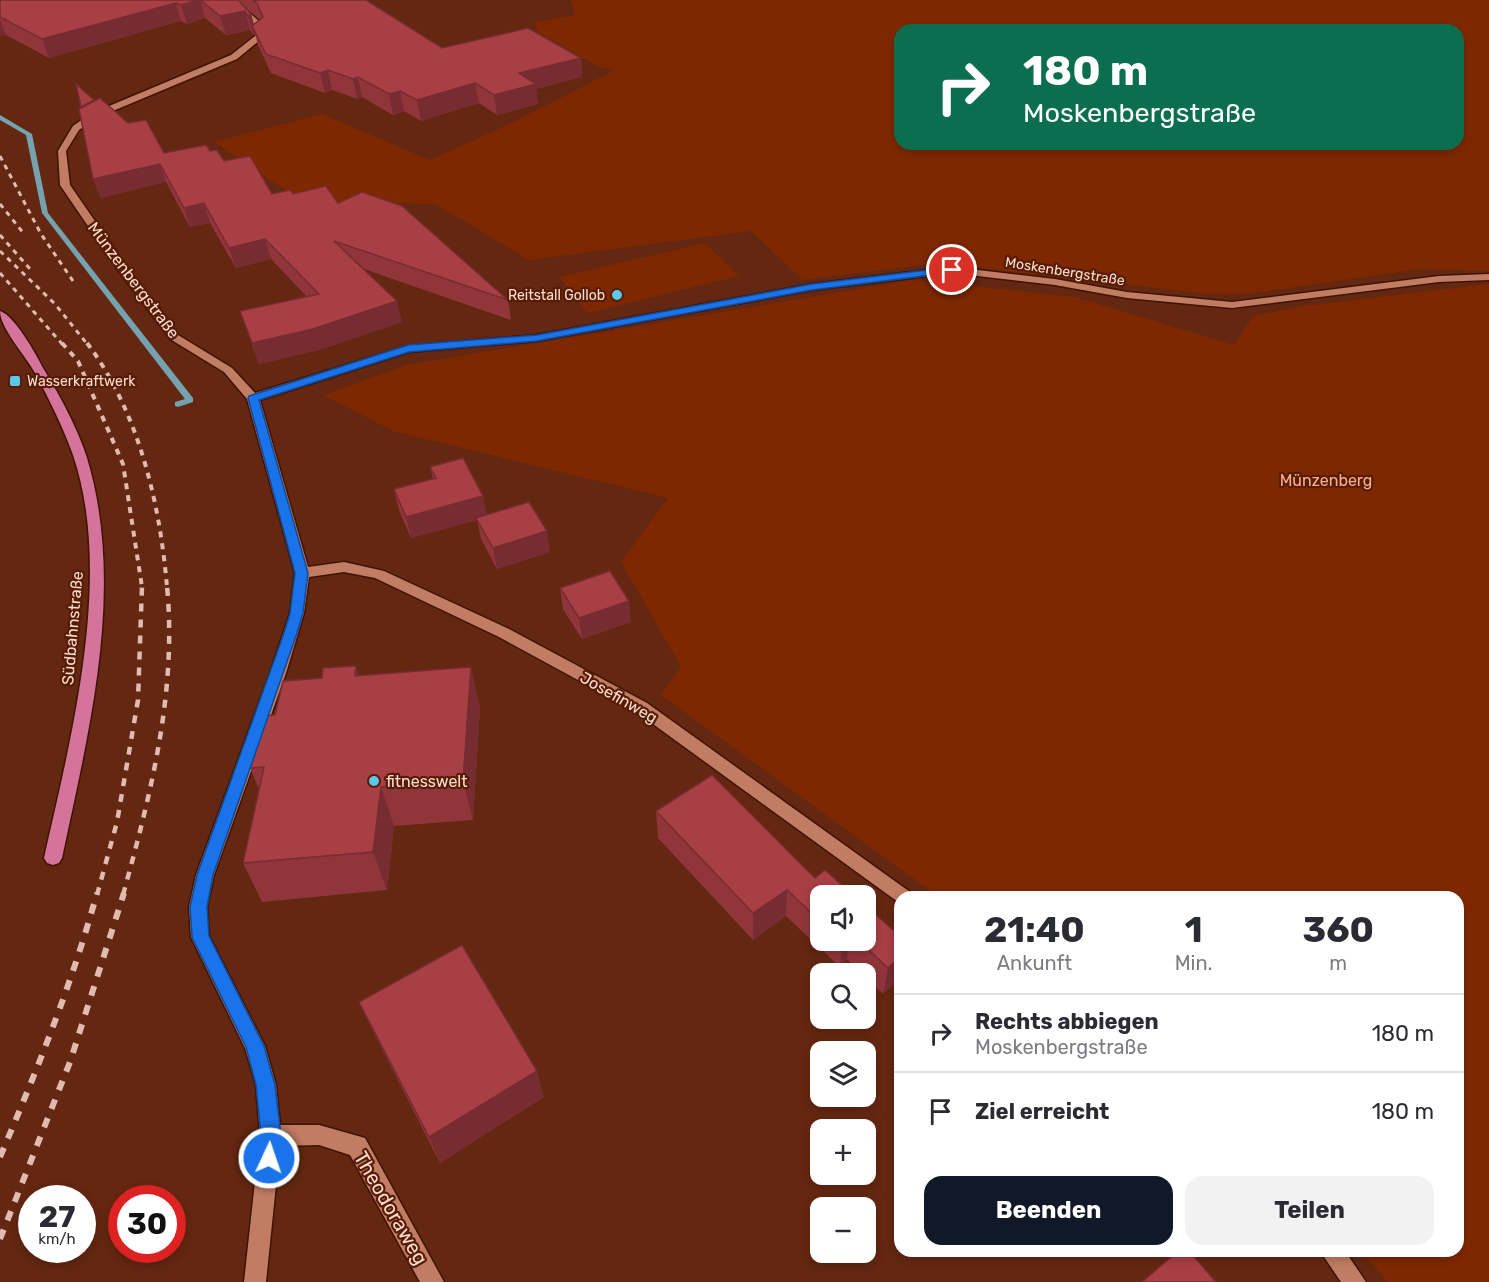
<!DOCTYPE html>
<html lang="de">
<meta charset="utf-8">
<style>
:root{--surface:#fff;--page:#f2f2f3;--text:#2b2b33;--muted:#7c7c81;--line:#e1e1e2;--accent:#111827}
body{margin:0;font-family:Rubik,sans-serif;background:var(--page);color:var(--text);height:100vh;display:flex;flex-direction:column;font-size:22px;white-space:nowrap}
*{box-sizing:border-box;margin:0}
p{font-size:20px;color:var(--muted)}
.icon{flex:none;width:33px;height:33px;fill:none;stroke:currentColor;stroke-width:2;stroke-linecap:round;stroke-linejoin:round}
.map{position:relative;flex:1;overflow:hidden}
.drawer{position:absolute;left:894px;top:891px;width:570px;height:366px;display:flex;flex-direction:column;background:var(--surface);border-radius:18px;box-shadow:0 3px 9px #0003}
.drawer>*{flex:none}
.top-card{position:absolute;left:894px;top:24px;width:570px;height:126px;border-radius:18px;box-shadow:0 3px 9px #0003;background:#0b6e4f;color:#fff;overflow:hidden}
.buttons{position:absolute;left:810px;top:885px;display:grid;gap:12px}
.buttons a{display:grid;place-items:center;width:66px;height:66px;border-radius:12px;background:var(--surface);box-shadow:0 3px 9px #0003;font-size:30px}
.speed{position:absolute;left:18px;top:1185px;display:flex;gap:12px;font-size:30px;font-weight:700;text-align:center}
.speed>*{display:grid;place-content:center;width:78px;height:78px;border-radius:50%;background:var(--surface);box-shadow:0 3px 9px #0003;line-height:1}
.speed small{font-size:15px;font-weight:400}
.speed .limit{border:9px solid #d22;background:#fff;color:#111}
.pin{position:absolute;display:grid;place-items:center;width:51px;height:51px;color:#fff;margin:-26px;border:3px solid #fff;border-radius:50%;box-shadow:0 2px 6px #0007}
.me{position:absolute;width:66px;margin:-33px;rotate:3deg;stroke-linejoin:round;filter:drop-shadow(0 0 4px #0008)}
.turn{display:flex;align-items:center;gap:21px;height:126px;padding:0 30px;font-size:27px}
.turn .icon{width:78px;height:78px;stroke-width:2.5}
.turn b{display:block;font-size:42px;line-height:51px}
.eta{display:flex;justify-content:space-evenly;align-items:center;height:102px;text-align:center}
.eta b{font-size:36px;font-weight:700;line-height:42px}
.primary-button{display:flex;gap:12px;margin-top:auto;padding:12px 30px}
.primary-button a{flex:1;height:69px;border-radius:18px;background:var(--accent);color:#fff;font-size:24px;font-weight:700;line-height:69px;text-align:center}
.primary-button a+a{background:var(--page);color:var(--text)}
ul{padding:0;list-style:none}
li{display:flex;align-items:center;gap:18px;height:78px;padding:0 30px;border-top:2px solid var(--line)}
li div{flex:1}
li b{display:block;font-size:22px}
li em{font-style:normal}
.map>svg:first-child{display:block}
</style>
<div class="map">
<svg width="1489" height="1282" viewBox="0 0 1489 1282">
<rect width="100%" height="100%" fill="#642711"/>
<!-- green -->
<path fill="#7e2802" fill-rule="evenodd" d="M 571,0 L 1489,0 L 1489,271 L 1420,269 L 1255,293 L 1209,294 L 938,263 L 802,280 L 751,231 L 529,260 L 436,204 L 340,202 L 297,198 L 214,142 L 322,114 L 430,160 L 507,125 L 615,70 L 599,67 L 538,32 L 534,22 L 575,15 ZM 900,30 L 1458,30 L 1458,144 L 900,144 Z
M 705,243 L 739,276 L 587,313 L 559,277 Z
M 912,280 L 1075,297 L 1234,345 L 1253,316 L 1305,306 L 1489,284 L 1489,1282 L 1388,1282 L 1361,1251 L 1458,1251 L 1458,897 L 939,897 L 661,695 L 681,667 L 621,562 L 668,498 L 393,431 L 324,395 L 407,365 Z"/>
<g fill="none" stroke-linecap="round" stroke-linejoin="round">
<!-- stream -->
<path fill="#74a2ae" fill-rule="evenodd" d="M 0,115 L 32,134 L 48,213 L 193,398 L 193,402 L 178,407 L 175,406 L 175,402 L 185,399 L 42,213 L 26,135 L 0,120 Z"/>
<!-- minor casing -->
<g stroke="#401303" stroke-width="3">
<path id="minor" d="M 217,0 C 235,0 263,18 266,35 L 237,59 L 96,118 L 79,130 L 66,151 L 70,185 L 126,266 L 178,335 L 232,368 L 255,393 L 408,346 L 537,335 L 812,284 L 952,267 L 1055,279 L 1127,292 L 1232,302 L 1439,276 L 1489,274 L 1489,280 L 1439,282 L 1232,308 L 1127,298 L 1055,285 L 952,273 L 812,290 L 537,341 L 409,352 L 260,400 L 308,567 L 344,562 L 384,571 L 509,629 L 647,703 L 910,892 L 913,897 L 900,897 L 900,903 L 898,902 L 635,711 L 499,637 L 375,578 L 344,572 L 309,577 L 304,613 L 286,673 L 214,875 L 207,907 L 209,936 L 265,1046 L 276,1085 L 280,1125 L 319,1125 L 365,1138 L 444,1282 L 420,1282 L 350,1155 L 319,1145 L 280,1146 L 266,1282 L 244,1282 L 260,1136 L 256,1085 L 245,1048 L 191,937 L 189,907 L 196,875 L 270,673 L 290,613 L 295,573 L 247,399 L 224,372 L 170,339 L 118,270 L 60,185 L 58,151 L 73,126 L 90,114 L 231,55 L 259,33 L 244,16 Z
M 1320,1251 L 1345,1251 L 1366,1282 L 1341,1282 Z"/>
</g>
<!-- major casing -->
<g stroke="#401303" stroke-width="3">
<path id="major" d="M 0,311 C 14,315 36,354 43,368 C 59,394 78,429 87,458 C 126,588 89,730 62,858 L 59,863 L 53,865 L 47,863 L 44,858 C 71,738 114,575 73,455 C 63,427 49,399 35,373 C 25,355 0,328 0,311 Z"/>
</g>
<!-- minor -->
<use href="#minor" fill="#c17c64" fill-rule="evenodd"/>
<!-- major -->
<use href="#major" fill="#d4749b" fill-rule="evenodd"/>
<!-- rail-far3 -->
<path stroke="#e0bbae" stroke-width="3" stroke-dasharray="5 5" stroke-linecap="butt" d="M 0,156 L 41,234 L 73,281
M 0,204 L 25,235
M 0,235 L 31,270
M 0,251 L 55,304 L 88,345
M 0,273 L 63,345"/>
<!-- rail-far2 -->
<path stroke="#e0bbae" stroke-width="4" stroke-dasharray="6 6" stroke-linecap="butt" d="M 62,343 L 78,361 L 123,464 L 142,587
M 87,343 C 139,412 160,504 167,587"/>
<!-- rail-far1 -->
<path stroke="#e0bbae" stroke-width="4.5" stroke-dasharray="8 8" stroke-linecap="butt" d="M 97,895 L 117,822 L 138,700 L 142,586
M 123,895 C 151,793 177,692 167,586"/>
<!-- rail -->
<path stroke="#e0bbae" stroke-width="6" stroke-dasharray="10 10" stroke-linecap="butt" d="M 0,1157 C 37,1070 72,984 97,893
M 0,1239 L 70,1062 L 124,893"/>
</g>
<!-- wall -->
<path fill="#90363b" fill-rule="evenodd" d="M 0,0 L 366,0 L 442,48 L 581,58 L 582,77 L 536,89 L 538,104 L 497,115 L 479,103 L 421,121 L 404,111 L 393,115 L 362,97 L 357,99 L 332,90 L 325,93 L 271,73 L 258,45 L 255,34 L 253,35 L 250,30 L 226,35 L 205,18 L 187,24 L 181,21 L 49,58 L 6,35 L 0,36 ZM 247,9 L 260,20 L 254,25 L 251,14 Z
M 95,101 L 164,153 L 210,151 L 272,194 L 293,194 L 338,203 L 508,300 L 511,320 L 364,269 L 402,322 L 319,350 L 259,364 L 240,311 L 307,297 L 271,259 L 236,268 L 210,223 L 190,227 L 166,182 L 101,198 L 93,179 L 81,108 Z
M 430,467 L 483,496 L 486,515 L 550,552 L 497,569 L 481,539 L 477,520 L 411,538 L 399,510 L 394,489 L 433,479 Z
M 560,588 L 631,622 L 582,639 L 563,609 Z
M 359,675 L 480,707 L 473,820 L 394,826 L 387,890 L 262,902 L 243,863 L 259,789 L 250,768 L 275,715 Z
M 656,811 L 820,896 L 820,940 L 866,940 L 900,936 L 883,994 L 866,977 L 866,974 L 862,974 L 847,959 L 840,967 L 786,916 L 753,940 L 658,838 Z
M 359,1002 L 544,1097 L 440,1163 L 372,1029 Z"/>
<!-- shaded-wall -->
<path fill="#762c30" d="M 200,0 L 205,18 L 187,24 L 181,5 Z
M 176,3 L 181,21 L 49,58 L 42,39 Z
M 245,11 L 250,30 L 226,35 L 220,16 Z
M 251,14 L 256,32 L 252,26 L 255,34 L 253,35 L 248,16 Z
M 0,20 L 6,35 L 0,36 Z
M 581,58 L 582,77 L 536,89 L 538,104 L 497,115 L 494,95 L 519,73 Z
M 328,70 L 332,90 L 325,93 L 320,73 Z
M 358,77 L 362,97 L 357,99 L 353,79 Z
M 475,83 L 479,103 L 421,121 L 417,100 Z
M 400,91 L 404,111 L 393,115 L 389,94 Z
M 160,164 L 166,182 L 101,198 L 93,179 Z
M 204,203 L 210,223 L 190,227 L 184,208 Z
M 265,239 L 271,259 L 236,268 L 229,248 Z
M 397,301 L 402,322 L 319,350 L 259,364 L 252,343 Z
M 483,496 L 487,517 L 411,538 L 406,517 Z
M 547,531 L 550,552 L 497,569 L 493,548 Z
M 629,601 L 631,622 L 582,639 L 579,618 Z
M 356,666 L 369,706 L 355,676 Z
M 471,667 L 480,707 L 473,820 L 463,781 Z
M 381,787 L 394,826 L 387,890 L 373,852 Z
M 787,890 L 786,916 L 753,940 L 753,913 Z
M 849,940 L 847,959 L 840,967 L 842,941 Z
M 900,957 L 900,979 L 883,994 L 888,968 Z
M 537,1071 L 544,1097 L 440,1163 L 429,1137 Z"/>
<!-- building -->
<path fill="#a83f45" stroke="#762c30" stroke-width="1.5" d="M 0,0 L 199,0 L 181,5 L 176,3 L 42,39 L 0,17 Z
M 200,0 L 238,0 L 251,14 L 248,16 L 245,11 L 220,16 Z
M 253,0 L 366,0 L 442,48 L 528,28 L 581,58 L 519,73 L 536,84 L 494,95 L 475,83 L 417,100 L 400,91 L 389,94 L 358,77 L 353,79 L 328,70 L 320,73 L 266,54 L 252,26 L 263,17 L 257,3 Z
M 76,84 L 94,100 L 81,107 Z
M 100,98 L 128,123 L 146,120 L 164,153 L 206,145 L 210,151 L 217,150 L 224,161 L 250,156 L 272,194 L 290,190 L 293,194 L 326,186 L 338,203 L 362,192 L 402,206 L 508,300 L 334,241 L 397,301 L 313,329 L 252,343 L 240,311 L 319,294 L 265,239 L 229,248 L 204,203 L 184,208 L 160,164 L 93,179 L 79,109 Z
M 463,458 L 483,496 L 406,517 L 394,489 L 436,478 L 430,467 Z
M 529,502 L 547,531 L 493,548 L 476,518 Z
M 610,571 L 629,601 L 579,618 L 560,588 Z
M 356,666 L 355,676 L 471,667 L 463,781 L 381,787 L 373,852 L 243,863 L 264,767 L 250,768 L 262,716 L 275,715 L 283,681 L 322,678 L 323,668 Z
M 712,775 L 815,878 L 825,870 L 854,896 L 820,896 L 820,921 L 787,890 L 753,913 L 656,811 Z
M 866,906 L 900,936 L 900,957 L 888,968 L 858,940 L 866,940 Z
M 462,945 L 537,1071 L 429,1137 L 359,1002 Z
M 1178,1251 L 1189,1251 L 1216,1282 L 1142,1282 Z"/>
<!-- route -->
<path fill="#1a73e8" stroke="#114b97" stroke-width="1.5" d="M 952,267 L 957,270 L 956,272 L 812,290 L 537,341 L 409,352 L 259,400 L 308,573 L 303,613 L 297,633 L 213,875 L 207,907 L 209,936 L 264,1046 L 275,1085 L 281,1136 L 276,1165 L 269,1168 L 262,1165 L 259,1158 L 261,1136 L 256,1085 L 246,1047 L 192,937 L 190,907 L 197,875 L 284,633 L 290,613 L 295,573 L 248,398 L 249,396 L 408,345 L 537,335 L 812,284 Z"/>
<!-- markers -->
<g fill="#5bc8e7" stroke="#581c04" stroke-width="2">
<circle cx="617" cy="295" r="6"/>
<rect x="9" y="375" width="12" height="12" rx="3"/>
<circle cx="374" cy="781" r="6"/>
</g>
<g text-anchor="middle" stroke-width="4.5" stroke-linejoin="round" paint-order="stroke">
<!-- far-street labels -->
<g font-size="14" fill="#fcddd2" stroke="#581c04">
<text transform="translate(1065 271) rotate(9)" y="5">Moskenbergstraße</text>
</g>
<!-- far-poi labels -->
<g font-size="14" fill="#fcddd2" stroke="#581c04" text-anchor="end">
<text x="605" y="300">Reitstall Gollob</text>
<text x="27" y="386" text-anchor="start">Wasserkraftwerk</text>
</g>
<!-- street labels -->
<g font-size="16" fill="#fcddd2" stroke="#581c04">
<text transform="translate(134 280) rotate(53)" y="6">Münzenbergstraße</text>
<text transform="translate(72 628) rotate(-85)" y="6">Südbahnstraße</text>
<text transform="translate(619 697) rotate(30)" y="6">Josefinweg</text>
</g>
<!-- park labels -->
<g font-size="16" fill="#fbac91" stroke="#581c04">
<text x="1326" y="486">Münzenberg</text>
</g>
<!-- poi labels -->
<g font-size="16" fill="#fcddd2" stroke="#581c04" text-anchor="start">
<text x="386" y="787">fitnesswelt</text>
</g>
<!-- near-street labels -->
<g font-size="20" fill="#fcddd2" stroke="#581c04">
<text transform="translate(391 1208) rotate(60)" y="7">Theodoraweg</text>
</g>
</g>
</svg>
<div class="buttons">
<a><svg class="icon" aria-label="sound" viewBox="0 0 24 24"><path d="M4 9h4l5-4v14l-5-4H4zM17 9q2 3 0 6"/></svg></a>
<a><svg class="icon" aria-label="search" viewBox="0 0 24 24"><circle cx="10" cy="10" r="6"/><path d="M15 15l6 6"/></svg></a>
<a><svg class="icon" aria-label="layers" viewBox="0 0 24 24"><path d="M12 4l9 5-9 5-9-5zM3 14l9 5 9-5"/></svg></a>
<a>+</a>
<a>−</a>
</div>
<div class="speed"><div>27<small>km/h</small></div><div class="limit">30</div></div>
<div class="pin" style="left:952px;top:270px;background:#d93025"><svg class="icon" aria-label="arrive" viewBox="0 0 24 24"><path d="M6 21V4h12l-3 4 3 4H6"/></svg></div>
<svg class="me" style="left:269px;top:1158px" viewBox="-20 -20 40 40"><circle r="17" fill="#1a73e8" stroke="#fff" stroke-width="3"/><path d="M0-11L8 9 0 5-8 9z" fill="#fff"/></svg>
<div class="top-card">
<div class="turn"><svg class="icon" aria-label="right" viewBox="0 0 24 24"><path d="M7 20v-9h11M14 6l5 5-5 5"/></svg><div><b>180 m</b>Moskenbergstraße</div></div>
</div>
<section class="drawer">
<div class="eta">
<div><b>21:40</b><p>Ankunft</p></div>
<div><b>1</b><p>Min.</p></div>
<div><b>360</b><p>m</p></div>
</div>
<ul>
<li><svg class="icon" aria-label="right" viewBox="0 0 24 24"><path d="M7 20v-9h11M14 6l5 5-5 5"/></svg><div><b>Rechts abbiegen</b><p>Moskenbergstraße</p></div><em>180 m</em></li>
<li><svg class="icon" aria-label="arrive" viewBox="0 0 24 24"><path d="M6 21V4h12l-3 4 3 4H6"/></svg><div><b>Ziel erreicht</b></div><em>180 m</em></li>
</ul>
<div class="primary-button"><a>Beenden</a><a>Teilen</a></div>
</section>
</div>
